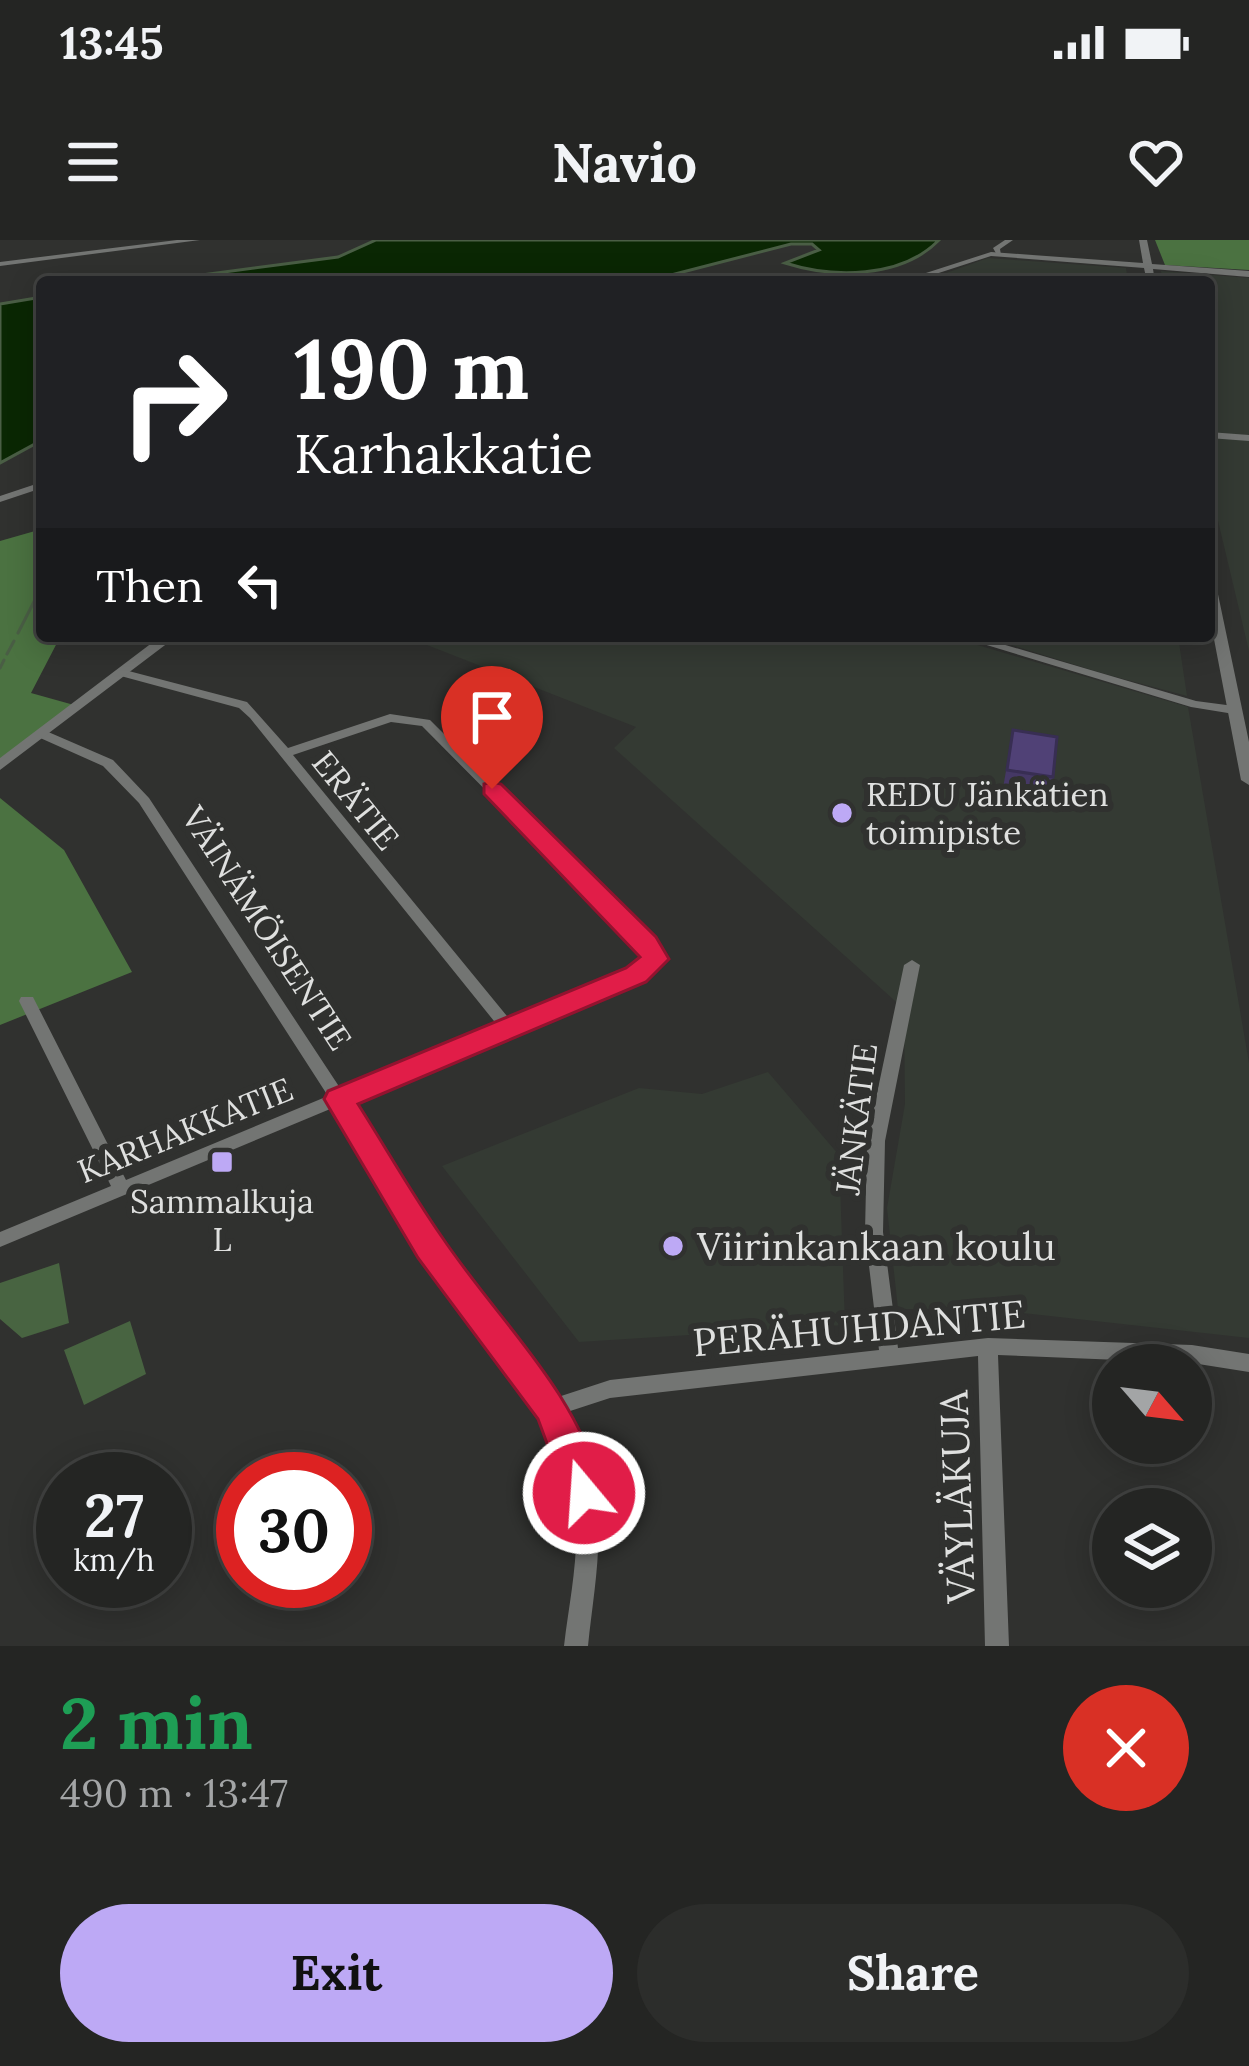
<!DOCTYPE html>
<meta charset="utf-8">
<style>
:root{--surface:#242523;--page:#2c2d2b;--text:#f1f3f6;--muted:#a3a5a6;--line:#414241;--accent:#bda9f5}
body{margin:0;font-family:Lora,serif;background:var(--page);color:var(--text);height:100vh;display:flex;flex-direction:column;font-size:45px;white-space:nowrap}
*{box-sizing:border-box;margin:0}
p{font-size:39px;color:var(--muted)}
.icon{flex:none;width:66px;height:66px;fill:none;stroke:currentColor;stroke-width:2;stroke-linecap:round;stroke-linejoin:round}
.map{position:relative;height:1406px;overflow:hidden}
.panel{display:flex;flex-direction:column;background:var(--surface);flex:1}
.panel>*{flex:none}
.hud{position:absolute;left:36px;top:36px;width:1179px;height:366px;border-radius:12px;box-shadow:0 6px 30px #0003,0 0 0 3px var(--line);background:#202124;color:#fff;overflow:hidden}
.needle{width:78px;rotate:118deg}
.tools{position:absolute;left:1092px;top:1104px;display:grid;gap:24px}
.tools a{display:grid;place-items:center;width:120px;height:120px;border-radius:50%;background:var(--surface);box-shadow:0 6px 30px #0003,0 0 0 3px var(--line);font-size:60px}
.speed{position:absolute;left:36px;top:1212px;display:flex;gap:24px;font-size:60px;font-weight:700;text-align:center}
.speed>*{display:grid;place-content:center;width:156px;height:156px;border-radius:50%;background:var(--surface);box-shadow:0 6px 30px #0003,0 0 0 3px var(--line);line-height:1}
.speed small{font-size:30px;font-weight:400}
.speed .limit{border:18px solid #d22;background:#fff;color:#111}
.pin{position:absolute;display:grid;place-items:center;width:102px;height:102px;color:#fff;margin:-123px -51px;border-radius:50% 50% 50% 0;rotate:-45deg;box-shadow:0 0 12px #0007}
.pin .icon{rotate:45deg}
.me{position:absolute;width:132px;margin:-66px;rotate:342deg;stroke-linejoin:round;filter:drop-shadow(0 0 9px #0008)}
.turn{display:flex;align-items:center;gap:42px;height:252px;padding:0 60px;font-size:54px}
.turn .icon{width:156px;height:156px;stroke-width:2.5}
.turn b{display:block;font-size:84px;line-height:102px}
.then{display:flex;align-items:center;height:114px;padding:0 60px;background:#0003;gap:24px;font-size:45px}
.round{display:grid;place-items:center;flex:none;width:126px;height:126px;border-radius:63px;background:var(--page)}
.head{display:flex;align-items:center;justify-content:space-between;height:204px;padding:0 60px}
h1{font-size:72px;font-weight:700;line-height:90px;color:#1e9e55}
.cta{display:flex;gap:24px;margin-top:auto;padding:24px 60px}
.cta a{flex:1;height:138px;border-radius:72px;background:var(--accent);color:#111;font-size:48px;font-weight:700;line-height:138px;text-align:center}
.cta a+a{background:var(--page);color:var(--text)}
.status{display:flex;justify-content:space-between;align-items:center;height:84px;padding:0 60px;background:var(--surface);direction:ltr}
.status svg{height:33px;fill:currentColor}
header{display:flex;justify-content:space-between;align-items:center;height:156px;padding:0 60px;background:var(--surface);font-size:54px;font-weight:700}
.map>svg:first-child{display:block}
</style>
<div class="status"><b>13:45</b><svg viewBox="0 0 49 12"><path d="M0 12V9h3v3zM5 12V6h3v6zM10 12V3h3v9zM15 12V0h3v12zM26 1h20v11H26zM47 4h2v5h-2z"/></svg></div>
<header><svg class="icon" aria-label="menu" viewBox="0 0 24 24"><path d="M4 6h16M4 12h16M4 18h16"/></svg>Navio<svg class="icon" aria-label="heart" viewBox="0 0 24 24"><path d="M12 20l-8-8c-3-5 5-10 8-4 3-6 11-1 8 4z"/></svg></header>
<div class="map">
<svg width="1249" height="1406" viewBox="0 0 1249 1406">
<rect width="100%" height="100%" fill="#30312f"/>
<!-- built -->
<path fill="#343a33" d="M 988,18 L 1126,28 L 1128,42 L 921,42 Z
M 1161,31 L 1249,38 L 1249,411 L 1209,243 L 1209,42 L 1163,42 Z
M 404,396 L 947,396 L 1188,467 L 1249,823 L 1249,1098 L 987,1069 L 898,1069 L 887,968 L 905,864 L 904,769 L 614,508 L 636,487 Z
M 982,396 L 1178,396 L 1187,456 L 1105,434 Z
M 768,832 L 839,915 L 845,1085 L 579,1102 L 442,926 L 639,848 L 702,854 Z"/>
<!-- green -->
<path fill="#486441" d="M 59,1023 L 69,1083 L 22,1098 L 0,1079 L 0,1043 Z
M 130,1081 L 146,1134 L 84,1165 L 64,1110 Z"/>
<!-- forest -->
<path fill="#4b7241" d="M 1155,0 L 1249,0 L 1249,30 L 1165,25 Z
M 42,289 L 42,396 L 66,396 L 58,401 L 31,453 L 74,465 L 0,520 L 0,301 Z
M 0,558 L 64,610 L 132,732 L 0,785 Z"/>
<!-- water -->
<path fill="#0a2703" stroke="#4a5e45" stroke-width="3" d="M 376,0 L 939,0 C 901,39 832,38 785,23 L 819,10 L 812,4 L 791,4 L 644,42 L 149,42 L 338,17 Z
M 42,57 L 42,200 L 0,223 L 0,64 Z"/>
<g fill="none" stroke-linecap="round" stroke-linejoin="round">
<!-- stream -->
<path stroke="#4a5e45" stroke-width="3" d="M 18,393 L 42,346
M 7,414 L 14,401
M 0,428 L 4,420"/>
<!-- minor -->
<path fill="#737573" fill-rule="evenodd" d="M 1005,0 L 1013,0 L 1000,9 L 1001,15 L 997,15 L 993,8 Z
M 727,40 L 770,40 L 774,42 L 723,42 Z
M 1209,192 L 1249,195 L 1249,201 L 1209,198 Z
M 42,242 L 42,248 L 0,262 L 0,256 Z
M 957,396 L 975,396 L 1196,461 L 1234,466 L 1240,470 L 1234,474 L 1191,467 Z
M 121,429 L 247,462 L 288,508 L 390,474 L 430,480 L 652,701 L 664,719 L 641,739 L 349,861 L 437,1003 L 555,1158 L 610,1140 L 879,1110 L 865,992 L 867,901 L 904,725 L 912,720 L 920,725 L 885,901 L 883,992 L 898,1108 L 988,1098 L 1192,1105 L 1249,1114 L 1249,1132 L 1192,1123 L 998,1115 L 1009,1406 L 985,1406 L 978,1116 L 610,1158 L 564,1173 C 577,1199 589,1224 595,1253 C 604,1303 593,1356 588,1406 L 564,1406 C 570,1355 583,1301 572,1250 C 553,1163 477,1089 426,1017 C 393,970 367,916 335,867 L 0,1007 L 0,992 L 111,946 L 19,761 L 21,757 L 33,757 L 35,761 L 126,940 L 328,856 L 139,563 L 103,526 L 38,497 L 38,491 L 46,491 L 113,520 L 149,558 L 342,851 L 498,786 L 250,478 L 239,468 L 117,435 L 115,433 ZM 391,482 L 422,486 L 641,707 L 648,718 L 631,731 L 511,781 L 293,515 Z"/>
<!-- tertiary -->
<path fill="#737573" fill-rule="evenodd" d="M 177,0 L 200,0 L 0,26 L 0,22 Z
M 1139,0 L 1147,0 L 1152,24 L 1249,31 L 1249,37 L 1153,29 L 1155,42 L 1147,42 L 1144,28 L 991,16 L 911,42 L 898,42 L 991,12 L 1143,23 Z
M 1209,336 L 1215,340 L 1249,502 L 1249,545 L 1241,540 L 1209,373 Z
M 161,396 L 177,396 L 0,530 L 0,518 Z"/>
</g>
<!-- wall -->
<path fill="#453865" d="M 1013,490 L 1053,537 L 1047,561 L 1002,554 Z"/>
<!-- building -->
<path fill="#504176" stroke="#382e53" stroke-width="3" d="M 1013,490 L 1057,497 L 1053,537 L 1007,530 Z"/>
<!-- route -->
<path fill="#e11d48" stroke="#92132f" stroke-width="3" d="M 492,542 L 501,544 L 656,697 L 669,719 L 646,742 L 358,864 C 386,908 412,954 442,997 C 503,1087 573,1145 604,1253 L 598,1266 L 584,1272 L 570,1266 L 538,1179 L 418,1018 L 324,859 L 328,851 L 626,728 L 640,717 L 484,554 L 484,544 Z"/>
<!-- markers -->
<g fill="#bda9f5" stroke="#30312f" stroke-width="4.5">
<circle cx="842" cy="573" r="12"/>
<rect x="210" y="910" width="24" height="24" rx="6"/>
<circle cx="673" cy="1006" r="12"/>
</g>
<g text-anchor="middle" stroke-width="12" stroke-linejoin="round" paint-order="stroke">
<!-- poi labels -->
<g font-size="33" fill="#dfe0df" stroke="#30312f" text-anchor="start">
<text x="866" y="566">REDU Jänkätien<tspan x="866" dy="38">toimipiste</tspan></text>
<text x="222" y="973" text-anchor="middle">Sammalkuja<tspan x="222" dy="38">L</tspan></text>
</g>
<!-- street labels -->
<g font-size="33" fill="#dfe0df" stroke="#30312f">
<text transform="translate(356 560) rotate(51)" y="12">ERÄTIE</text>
<text transform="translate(267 688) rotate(57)" y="12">VÄINÄMÖISENTIE</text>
<text transform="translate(856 879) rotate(-83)" y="12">JÄNKÄTIE</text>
<text transform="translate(185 890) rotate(-22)" y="12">KARHAKKATIE</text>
</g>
<!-- near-poi labels -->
<g font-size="39" fill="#dfe0df" stroke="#30312f" text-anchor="start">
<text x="697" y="1020">Viirinkankaan koulu</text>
</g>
<!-- near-street labels -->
<g font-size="39" fill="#dfe0df" stroke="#30312f">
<text transform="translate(859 1088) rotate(-5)" y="14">PERÄHUHDANTIE</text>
<text transform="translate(957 1257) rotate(-92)" y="14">VÄYLÄKUJA</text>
</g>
</g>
</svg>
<div class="tools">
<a><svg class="needle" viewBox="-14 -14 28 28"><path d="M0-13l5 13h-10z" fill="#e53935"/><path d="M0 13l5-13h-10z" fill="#a3a5a6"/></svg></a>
<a><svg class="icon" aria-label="layers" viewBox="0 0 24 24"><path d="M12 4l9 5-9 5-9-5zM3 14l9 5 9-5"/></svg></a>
</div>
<div class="speed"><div>27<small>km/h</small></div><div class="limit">30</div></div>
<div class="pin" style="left:492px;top:549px;background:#d93025"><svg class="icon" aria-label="arrive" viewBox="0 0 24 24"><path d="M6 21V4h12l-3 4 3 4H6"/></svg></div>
<svg class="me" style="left:584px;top:1253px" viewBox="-20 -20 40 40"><circle r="17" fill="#e11d48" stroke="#fff" stroke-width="3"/><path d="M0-11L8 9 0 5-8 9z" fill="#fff"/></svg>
<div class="hud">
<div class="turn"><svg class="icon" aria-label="right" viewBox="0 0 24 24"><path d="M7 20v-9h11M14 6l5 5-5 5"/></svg><div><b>190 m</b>Karhakkatie</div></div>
<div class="then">Then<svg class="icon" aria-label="left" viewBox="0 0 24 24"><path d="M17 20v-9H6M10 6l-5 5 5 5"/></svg></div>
</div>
</div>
<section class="panel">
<div class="head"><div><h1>2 min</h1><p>490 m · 13:47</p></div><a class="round" style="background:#d93025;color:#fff"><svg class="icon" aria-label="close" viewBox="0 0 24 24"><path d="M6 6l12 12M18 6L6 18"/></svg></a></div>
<div class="cta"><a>Exit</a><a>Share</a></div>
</section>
